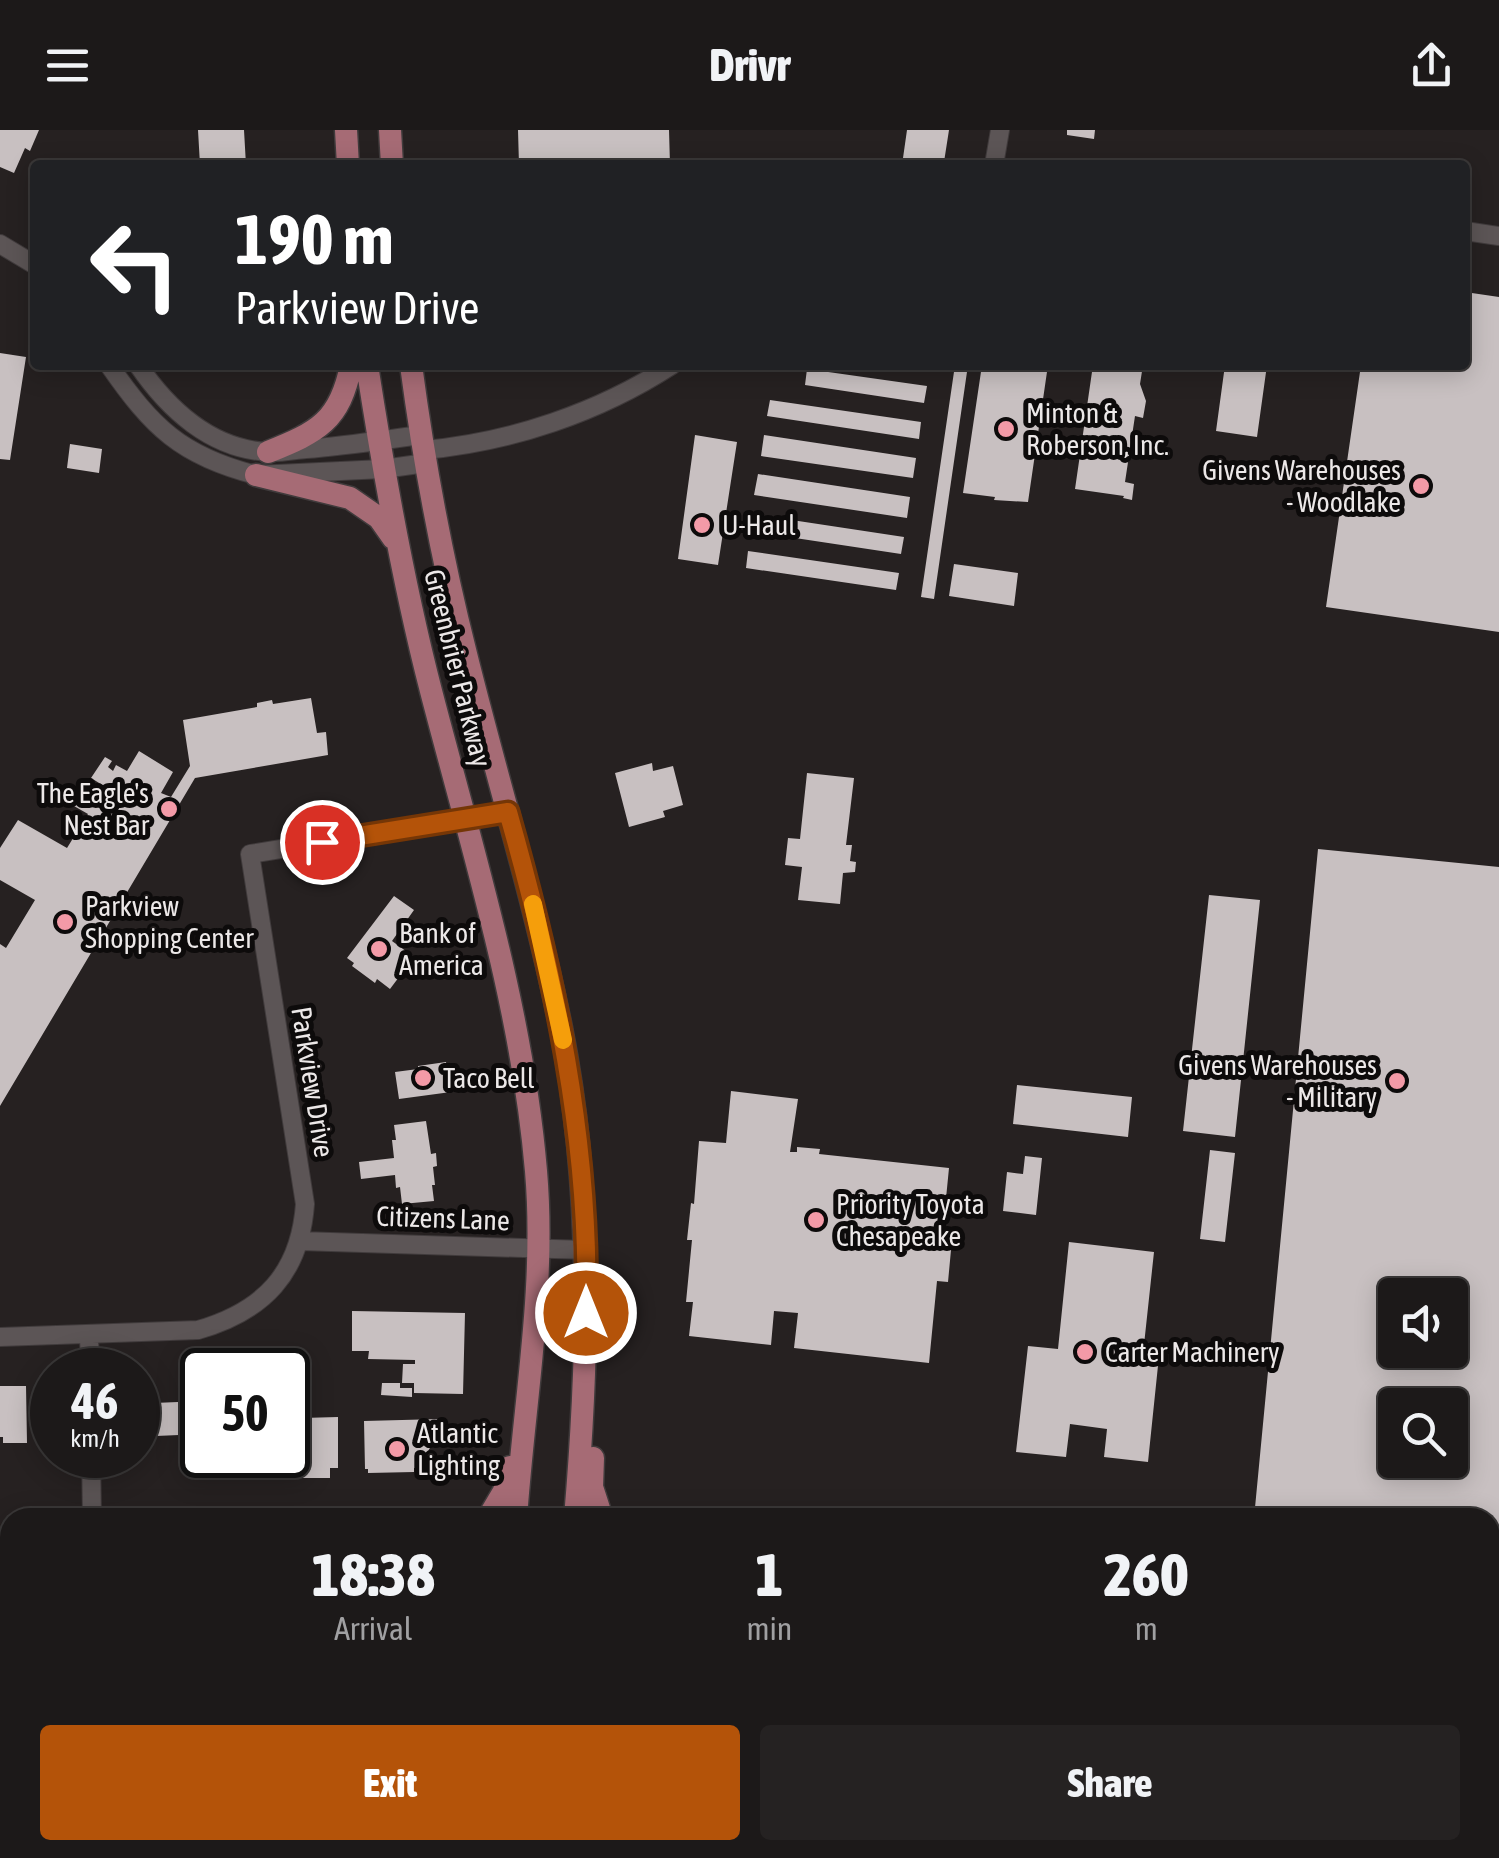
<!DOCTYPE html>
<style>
:root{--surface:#1c1919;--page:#252222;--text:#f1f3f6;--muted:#a0a0a2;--line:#3a3838;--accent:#b45309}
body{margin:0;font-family:"Asap Condensed",sans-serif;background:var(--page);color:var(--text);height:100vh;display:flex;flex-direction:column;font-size:38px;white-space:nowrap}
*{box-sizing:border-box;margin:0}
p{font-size:32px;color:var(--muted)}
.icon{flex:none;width:55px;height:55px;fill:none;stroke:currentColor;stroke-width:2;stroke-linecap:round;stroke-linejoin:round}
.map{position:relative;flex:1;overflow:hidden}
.drawer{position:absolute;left:0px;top:1378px;width:1500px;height:352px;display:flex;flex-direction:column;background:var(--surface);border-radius:30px 30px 0 0;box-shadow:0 5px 25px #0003,0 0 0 2px var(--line)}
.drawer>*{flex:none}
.guide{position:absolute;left:30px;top:30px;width:1440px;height:210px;border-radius:10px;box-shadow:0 5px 25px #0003,0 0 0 2px var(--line);background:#202124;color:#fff;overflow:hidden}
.tools{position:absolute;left:1378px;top:1148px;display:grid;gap:20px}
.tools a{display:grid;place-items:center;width:90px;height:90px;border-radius:10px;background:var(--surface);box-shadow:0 5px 25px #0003,0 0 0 2px var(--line);font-size:50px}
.speed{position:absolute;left:30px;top:1218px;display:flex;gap:20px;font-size:50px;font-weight:700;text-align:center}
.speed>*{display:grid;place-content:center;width:130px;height:130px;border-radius:50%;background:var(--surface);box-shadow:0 5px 25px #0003,0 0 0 2px var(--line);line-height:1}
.speed small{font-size:25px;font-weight:400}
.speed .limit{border:5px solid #111;border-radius:15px;background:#fff;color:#111}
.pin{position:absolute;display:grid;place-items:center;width:85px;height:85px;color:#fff;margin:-42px;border:5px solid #fff;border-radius:50%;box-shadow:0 2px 10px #0007}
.me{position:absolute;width:110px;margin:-55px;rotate:0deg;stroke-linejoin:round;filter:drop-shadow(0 0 8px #0008)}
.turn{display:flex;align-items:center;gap:35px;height:210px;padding:0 40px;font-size:45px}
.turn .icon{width:130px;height:130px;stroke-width:2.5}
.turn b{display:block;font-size:70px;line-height:85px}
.eta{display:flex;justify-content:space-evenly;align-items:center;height:170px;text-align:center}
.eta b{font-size:60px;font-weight:800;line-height:70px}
.button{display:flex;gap:20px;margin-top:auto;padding:20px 40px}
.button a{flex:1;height:115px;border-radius:10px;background:var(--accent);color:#fff;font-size:40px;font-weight:800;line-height:115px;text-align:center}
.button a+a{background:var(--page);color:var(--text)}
header{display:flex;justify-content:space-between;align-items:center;height:130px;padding:0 40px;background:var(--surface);font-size:45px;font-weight:800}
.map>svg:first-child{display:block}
</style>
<header><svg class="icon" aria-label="menu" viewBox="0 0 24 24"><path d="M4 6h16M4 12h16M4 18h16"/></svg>Drivr<svg class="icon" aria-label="share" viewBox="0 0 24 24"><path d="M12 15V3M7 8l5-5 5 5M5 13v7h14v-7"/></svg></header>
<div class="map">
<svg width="1499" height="1728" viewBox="0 0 1499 1728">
<rect width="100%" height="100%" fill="#262121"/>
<!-- green -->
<path fill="#531825" d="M 0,1561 L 10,1566 L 10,1720 L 81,1720 L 76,1728 L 0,1728 Z
M 140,1720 L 393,1720 L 396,1728 L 141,1728 Z"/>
<!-- building -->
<path fill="#c8c0c1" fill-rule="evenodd" d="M 0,0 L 39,0 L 30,21 L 25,18 L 14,43 L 0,37 Z
M 198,0 L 244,0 L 246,35 L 200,35 Z
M 518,0 L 669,0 L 670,35 L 519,35 Z
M 907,0 L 949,0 L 944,32 L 933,30 L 933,35 L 902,35 Z
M 1067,0 L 1095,0 L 1094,9 L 1067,5 Z
M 1465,162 L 1499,167 L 1499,502 L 1326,477 L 1361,235 L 1465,235 Z
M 0,223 L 26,227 L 10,330 L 0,329 Z
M 955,235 L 968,235 L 934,469 L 921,467 Z
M 982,235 L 1048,235 L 1028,372 L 994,370 L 995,367 L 963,363 Z
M 1093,235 L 1143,235 L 1140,254 L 1146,271 L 1143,288 L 1135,286 L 1125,352 L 1134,354 L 1132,370 L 1123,368 L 1124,366 L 1075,359 Z
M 1225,235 L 1267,235 L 1257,307 L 1216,301 Z
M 807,239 L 927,256 L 924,273 L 805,255 Z
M 770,270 L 921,292 L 919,309 L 767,286 Z
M 695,305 L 737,312 L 718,435 L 678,429 Z
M 764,305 L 916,328 L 913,348 L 761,326 Z
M 70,314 L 102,319 L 99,343 L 67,338 Z
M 758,344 L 910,367 L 907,388 L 754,365 Z
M 752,384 L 904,407 L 901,424 L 749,401 Z
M 748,421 L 899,443 L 896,460 L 746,438 Z
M 954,434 L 1018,443 L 1014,476 L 949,466 Z
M 311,568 L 317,603 L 326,602 L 328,625 L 195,648 L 0,976 L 0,814 L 6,818 L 35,770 L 0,750 L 0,718 L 18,690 L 67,718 L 88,684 L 74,676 L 86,657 L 99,663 L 104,656 L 91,648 L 105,627 L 112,631 L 108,637 L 113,641 L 116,635 L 127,641 L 139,621 L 173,642 L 161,663 L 171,667 L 190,636 L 183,590 L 257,577 L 257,573 L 272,570 L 273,574 Z
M 652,633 L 653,641 L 673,636 L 683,675 L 663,681 L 665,687 L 629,697 L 615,643 Z
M 807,643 L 854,648 L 846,715 L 852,715 L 850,731 L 856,732 L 855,742 L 843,743 L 840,774 L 798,770 L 802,737 L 785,735 L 788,708 L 800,709 Z
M 1318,719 L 1499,737 L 1499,1442 L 1490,1441 L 1490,1388 L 1254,1388 ZM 1395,1165 L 1450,1165 L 1450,1220 L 1395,1220 ZM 1395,1275 L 1450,1275 L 1450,1330 L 1395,1330 Z
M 1209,765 L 1260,770 L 1235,1007 L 1183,1001 Z
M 394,766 L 414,780 L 392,811 L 414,827 L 390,859 L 377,849 L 375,853 L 352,836 L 354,833 L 347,828 Z
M 446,932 L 451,962 L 399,969 L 395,942 L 418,939 L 418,936 Z
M 1017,955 L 1132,967 L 1128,1007 L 1013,994 Z
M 731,961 L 798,969 L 790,1022 L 797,1022 L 797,1017 L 820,1019 L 819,1024 L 949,1038 L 941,1119 L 951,1120 L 948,1152 L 937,1151 L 929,1233 L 794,1218 L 798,1183 L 774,1181 L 771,1215 L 689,1206 L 693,1172 L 686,1172 L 692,1110 L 687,1110 L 691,1073 L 694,1074 L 699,1011 L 726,1013 Z
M 426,991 L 431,1024 L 436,1023 L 437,1036 L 433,1037 L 435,1055 L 432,1055 L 434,1071 L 402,1074 L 400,1057 L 396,1058 L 395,1045 L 361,1049 L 359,1032 L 394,1028 L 392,1010 L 396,1010 L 394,995 Z
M 1210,1020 L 1235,1023 L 1225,1112 L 1200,1109 Z
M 1025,1026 L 1042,1028 L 1036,1085 L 1003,1081 L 1007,1042 L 1023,1044 Z
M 1069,1112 L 1154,1122 L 1143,1224 L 1159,1226 L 1148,1332 L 1104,1327 L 1107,1299 L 1070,1294 L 1066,1327 L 1016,1322 L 1028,1216 L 1058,1219 Z
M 352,1181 L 465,1183 L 463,1264 L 414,1263 L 414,1253 L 402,1253 L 403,1234 L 415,1234 L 415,1230 L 368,1229 L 369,1221 L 352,1221 Z
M 382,1253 L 400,1253 L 400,1258 L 412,1258 L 412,1267 L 381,1265 Z
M 0,1256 L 26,1256 L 27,1313 L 3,1313 L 3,1307 L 0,1307 Z
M 202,1271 L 202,1304 L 156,1306 L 154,1273 Z
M 338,1287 L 338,1338 L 330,1338 L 330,1348 L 303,1348 L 302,1288 Z
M 440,1289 L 440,1301 L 418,1338 L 414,1338 L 414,1342 L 368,1343 L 368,1339 L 365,1339 L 364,1291 Z
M 209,1325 L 229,1325 L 229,1338 L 222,1338 L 222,1334 L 209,1334 Z
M 587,1720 L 673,1720 L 672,1728 L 587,1728 Z
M 1384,1720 L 1482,1720 L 1485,1724 L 1485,1728 L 1383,1728 Z"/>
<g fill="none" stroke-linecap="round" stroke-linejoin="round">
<!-- minor casing -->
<g stroke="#403b3c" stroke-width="20">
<path id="minor" d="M 994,35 L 1000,0
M 1465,101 L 1499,106
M 0,114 L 35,135
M 109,235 C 152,297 181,326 256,345 L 383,339 L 426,333
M 138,235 C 168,279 211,319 268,322 C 280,323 294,320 306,319 C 345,316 383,310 421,305
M 424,320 C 511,312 598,283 672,235
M 300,1111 L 585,1120
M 89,1205 L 90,1240
M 0,1207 L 198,1200 C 264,1181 300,1143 305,1074 L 250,724 L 508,682
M 91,1325 L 92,1388
M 488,1728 L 489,1720
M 518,1728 L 519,1720"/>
</g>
<!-- major casing -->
<g stroke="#403b3c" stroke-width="25">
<path id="major" d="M 346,0 L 348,35
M 390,0 L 392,35
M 367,235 C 384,345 403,453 431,561 C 472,719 522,877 536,1041 C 546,1157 524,1272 516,1388
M 411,235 C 424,333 442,429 466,524 C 497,649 535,772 561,898 C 593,1059 589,1224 575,1388
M 268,322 C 318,302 340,291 351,235
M 256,345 L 350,368 L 379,388 L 393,408
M 593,1328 L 592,1357 L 602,1388
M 488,1388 L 504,1361 L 510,1337
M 0,1444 L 10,1444
M 0,1485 L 10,1486
M 1490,1570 L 1499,1571
M 1490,1605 L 1499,1606"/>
</g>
<!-- minor -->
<use href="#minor" stroke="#5c5556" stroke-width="18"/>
<!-- major -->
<use href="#major" stroke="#a66b75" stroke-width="22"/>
</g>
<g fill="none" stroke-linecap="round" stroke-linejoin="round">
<!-- route casing -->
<g stroke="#753606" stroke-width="25">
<path id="route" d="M 322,712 L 508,682 C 554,844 591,1013 586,1183"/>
</g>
<!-- route -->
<use href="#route" stroke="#b45309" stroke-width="18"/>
<!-- slow -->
<path stroke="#f59e0b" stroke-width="18" d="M 533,774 L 563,910"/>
</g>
<!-- markers -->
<g fill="#f39aa7" stroke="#0d0b0b" stroke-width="4">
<circle cx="1006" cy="299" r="10"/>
<circle cx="1421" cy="356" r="10"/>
<circle cx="702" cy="395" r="10"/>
<circle cx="169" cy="679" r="10"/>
<circle cx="65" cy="792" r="10"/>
<circle cx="379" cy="819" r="10"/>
<circle cx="423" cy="948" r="10"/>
<circle cx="1397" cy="951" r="10"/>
<circle cx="816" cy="1090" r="10"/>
<circle cx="1085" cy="1222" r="10"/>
<circle cx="397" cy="1319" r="10"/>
</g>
<g text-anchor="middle" stroke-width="10" stroke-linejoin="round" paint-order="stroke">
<!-- poi labels -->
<g font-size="28" fill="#ece8e8" stroke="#0d0b0b" text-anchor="start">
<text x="1026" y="293">Minton &amp;<tspan x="1026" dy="32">Roberson, Inc.</tspan></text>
<text x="1401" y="350" text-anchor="end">Givens Warehouses<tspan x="1401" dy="32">- Woodlake</tspan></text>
<text x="722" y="405">U-Haul</text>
<text x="149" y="673" text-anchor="end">The Eagle's<tspan x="149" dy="32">Nest Bar</tspan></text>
<text x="85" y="786">Parkview<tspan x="85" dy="32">Shopping Center</tspan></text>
<text x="399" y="813">Bank of<tspan x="399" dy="32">America</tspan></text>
<text x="1377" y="945" text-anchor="end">Givens Warehouses<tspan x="1377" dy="32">- Military</tspan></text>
<text x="443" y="958">Taco Bell</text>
<text x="836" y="1084">Priority Toyota<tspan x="836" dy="32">Chesapeake</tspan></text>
<text x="1105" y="1232">Carter Machinery</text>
<text x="417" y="1313">Atlantic<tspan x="417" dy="32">Lighting</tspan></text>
</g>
<!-- street labels -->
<g font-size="28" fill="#ece8e8" stroke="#0d0b0b">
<text transform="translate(458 538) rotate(76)" y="10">Greenbrier Parkway</text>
<text transform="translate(313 952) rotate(81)" y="10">Parkview Drive</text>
<text transform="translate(443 1088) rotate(2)" y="10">Citizens Lane</text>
</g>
</g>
</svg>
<div class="tools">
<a><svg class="icon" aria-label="sound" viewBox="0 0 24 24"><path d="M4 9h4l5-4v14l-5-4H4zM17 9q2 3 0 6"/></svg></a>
<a><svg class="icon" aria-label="search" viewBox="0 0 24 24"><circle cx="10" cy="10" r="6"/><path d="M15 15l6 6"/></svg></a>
</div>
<div class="speed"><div>46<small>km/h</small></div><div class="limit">50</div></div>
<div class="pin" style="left:322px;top:712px;background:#d93025"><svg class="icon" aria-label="arrive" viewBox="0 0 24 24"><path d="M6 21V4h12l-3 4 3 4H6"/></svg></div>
<svg class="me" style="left:586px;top:1183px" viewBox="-20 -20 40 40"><circle r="17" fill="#b45309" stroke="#fff" stroke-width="3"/><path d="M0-11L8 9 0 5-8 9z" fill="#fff"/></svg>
<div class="guide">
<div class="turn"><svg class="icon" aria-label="left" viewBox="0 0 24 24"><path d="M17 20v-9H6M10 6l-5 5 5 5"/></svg><div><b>190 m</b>Parkview Drive</div></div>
</div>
<section class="drawer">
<div class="eta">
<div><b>18:38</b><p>Arrival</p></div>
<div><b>1</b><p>min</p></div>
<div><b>260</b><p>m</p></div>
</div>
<div class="button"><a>Exit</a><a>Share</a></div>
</section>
</div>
